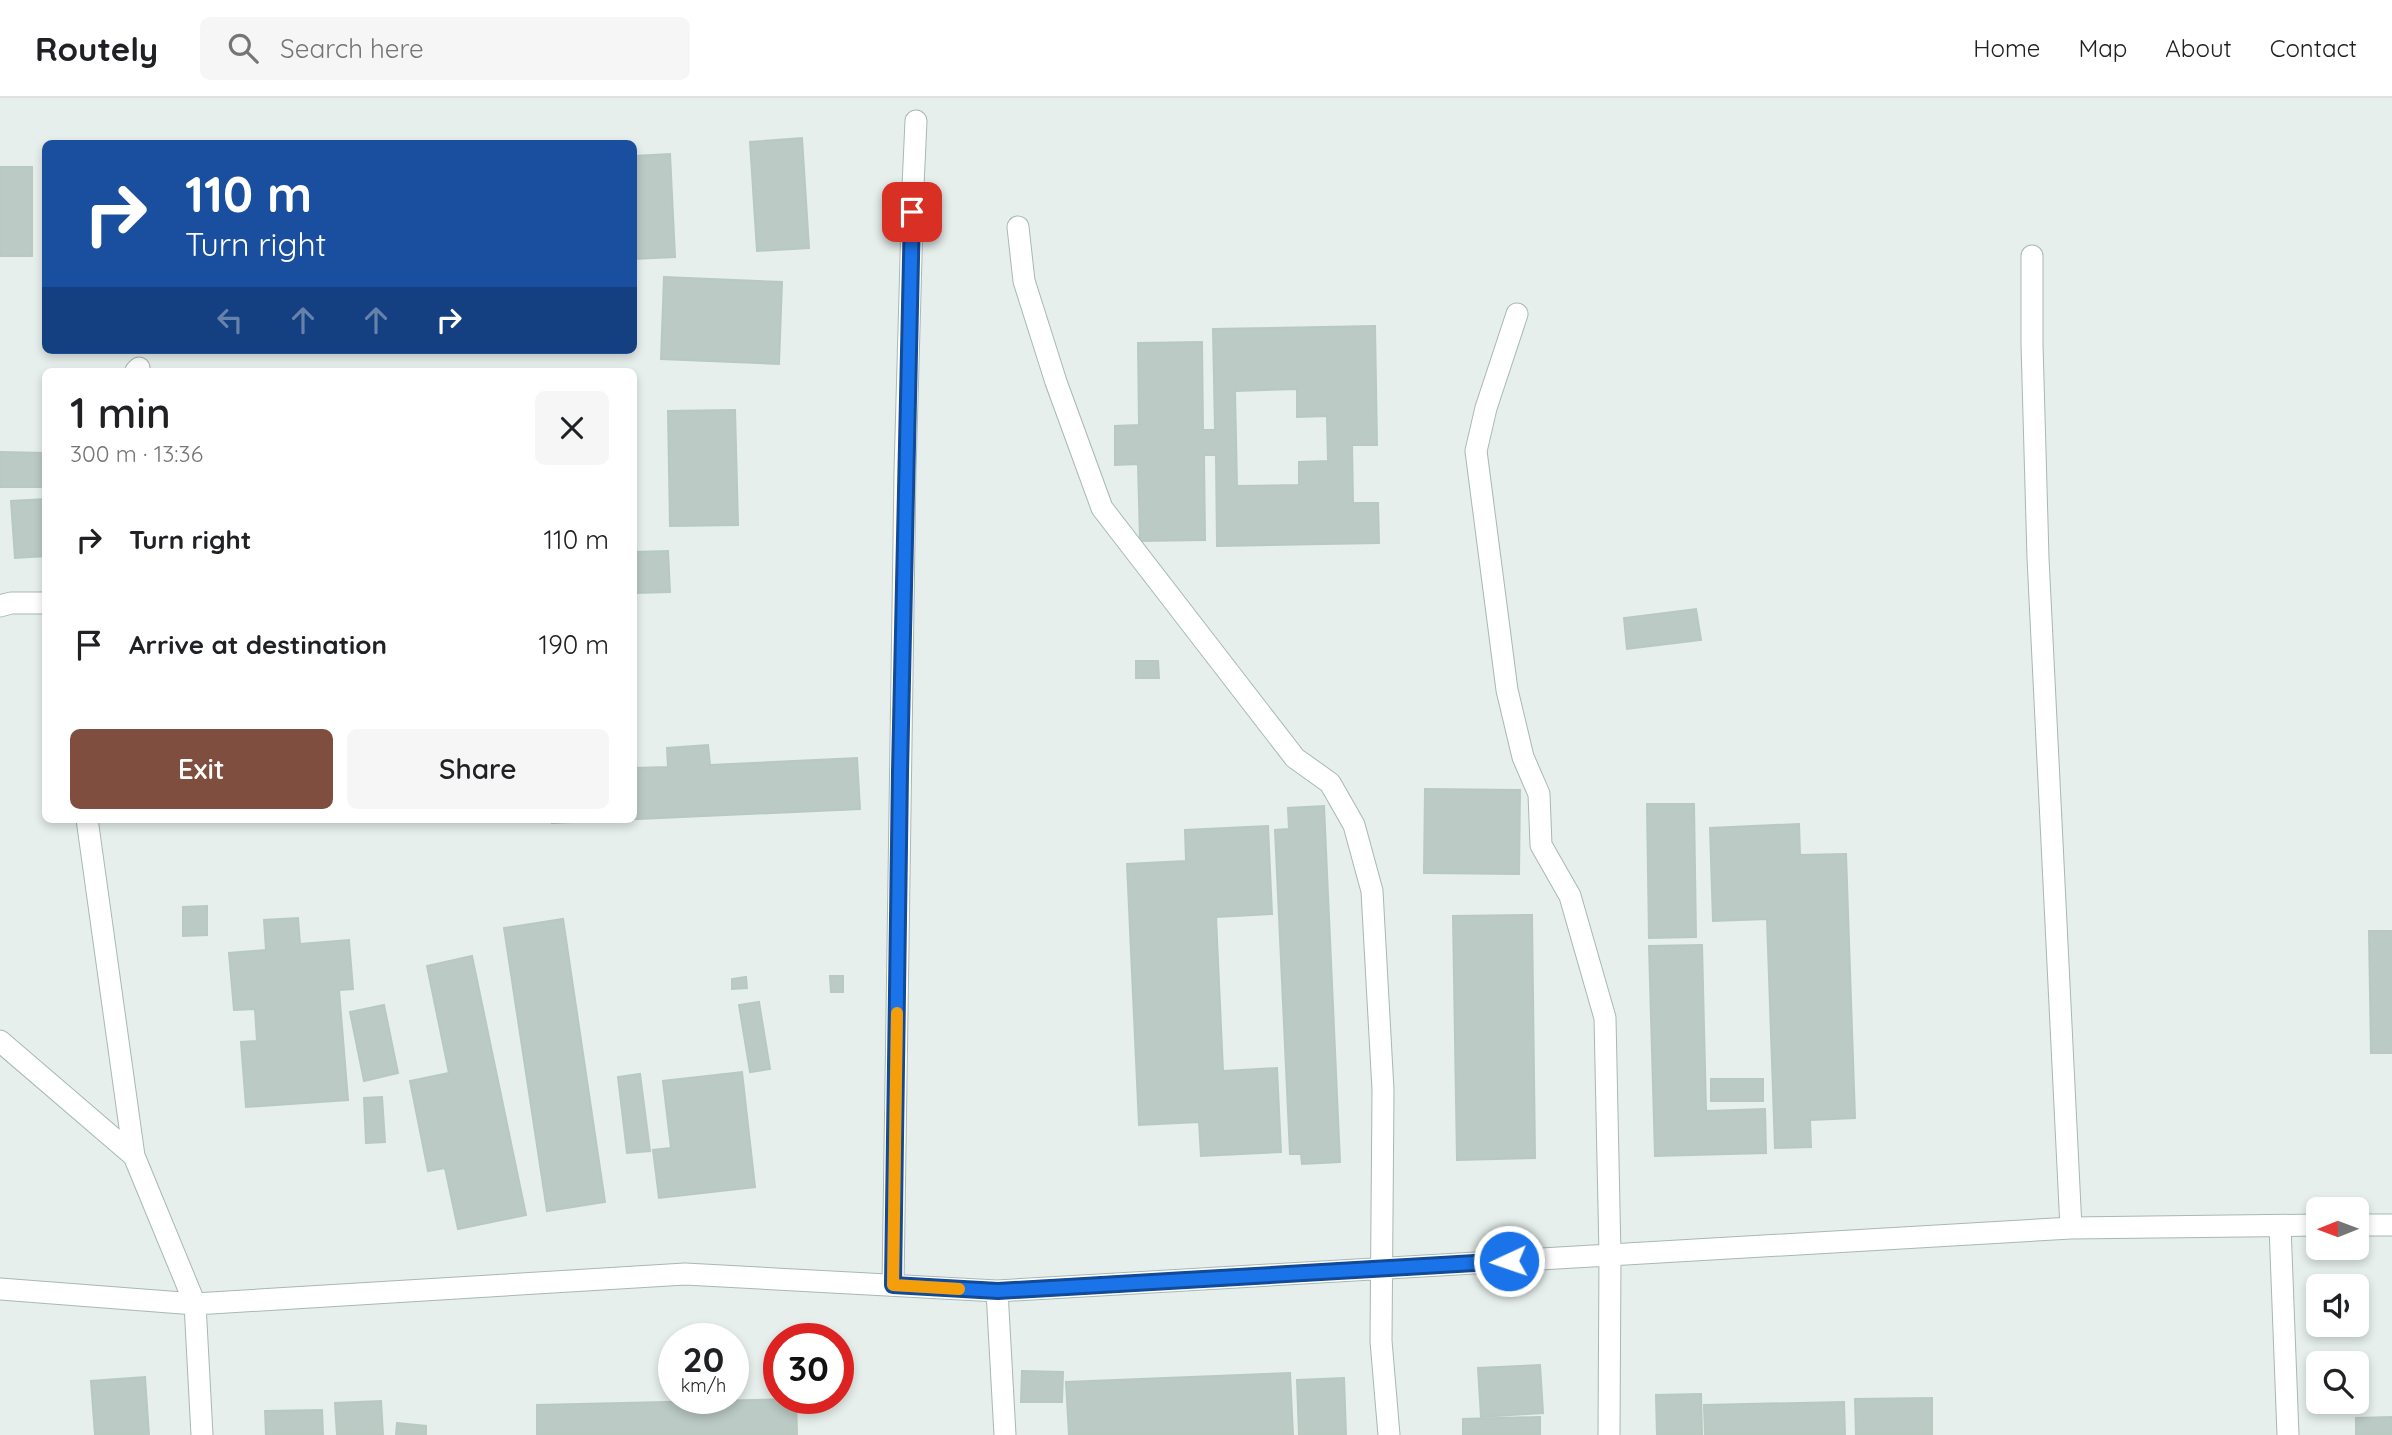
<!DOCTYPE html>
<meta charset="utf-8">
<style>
:root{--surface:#fff;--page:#f6f6f6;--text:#202124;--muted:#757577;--line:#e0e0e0;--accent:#7f4e3f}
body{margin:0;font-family:Quicksand,sans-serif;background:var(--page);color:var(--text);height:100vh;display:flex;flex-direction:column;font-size:26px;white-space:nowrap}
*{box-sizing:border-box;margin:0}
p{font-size:23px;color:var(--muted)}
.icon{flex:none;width:38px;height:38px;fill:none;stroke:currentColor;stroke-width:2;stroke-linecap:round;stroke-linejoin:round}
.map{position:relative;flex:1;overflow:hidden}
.panel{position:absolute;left:42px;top:270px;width:595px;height:455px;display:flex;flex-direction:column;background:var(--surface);border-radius:10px;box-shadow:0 4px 10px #0003}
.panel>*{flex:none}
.guide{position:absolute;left:42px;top:42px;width:595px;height:214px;border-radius:10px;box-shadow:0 4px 10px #0003;background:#1a4fa0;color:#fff;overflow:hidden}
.needle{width:46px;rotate:269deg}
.fabs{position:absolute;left:2306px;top:1099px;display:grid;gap:14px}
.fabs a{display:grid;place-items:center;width:63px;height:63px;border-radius:10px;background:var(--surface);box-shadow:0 4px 10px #0003;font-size:35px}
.speed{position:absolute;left:658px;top:1225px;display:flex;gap:14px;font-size:35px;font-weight:700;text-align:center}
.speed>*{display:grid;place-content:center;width:91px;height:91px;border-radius:50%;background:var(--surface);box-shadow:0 4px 10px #0003;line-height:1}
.speed small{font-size:18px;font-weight:400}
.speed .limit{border:10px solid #d22;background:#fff;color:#111}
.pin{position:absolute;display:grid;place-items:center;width:60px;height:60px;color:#fff;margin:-30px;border-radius:14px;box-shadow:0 4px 10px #0006}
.me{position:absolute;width:77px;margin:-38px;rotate:267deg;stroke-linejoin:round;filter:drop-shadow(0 0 5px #0008)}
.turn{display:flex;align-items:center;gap:24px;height:147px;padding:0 28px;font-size:32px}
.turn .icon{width:91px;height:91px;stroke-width:2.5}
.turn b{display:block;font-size:49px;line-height:60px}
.lanes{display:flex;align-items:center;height:66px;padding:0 28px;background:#0003;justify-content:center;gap:35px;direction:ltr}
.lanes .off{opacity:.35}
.round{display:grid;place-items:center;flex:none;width:74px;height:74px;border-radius:10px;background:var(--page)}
.overview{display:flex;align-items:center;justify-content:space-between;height:119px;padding:0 28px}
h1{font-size:42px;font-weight:600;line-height:52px}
.button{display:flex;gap:14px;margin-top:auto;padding:14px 28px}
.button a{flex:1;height:80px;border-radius:10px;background:var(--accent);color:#fff;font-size:28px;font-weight:600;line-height:80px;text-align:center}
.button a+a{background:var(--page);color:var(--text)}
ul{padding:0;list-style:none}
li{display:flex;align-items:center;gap:21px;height:105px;padding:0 28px}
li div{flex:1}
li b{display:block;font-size:26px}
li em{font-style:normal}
header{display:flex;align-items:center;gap:42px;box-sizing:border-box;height:98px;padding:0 35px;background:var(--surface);border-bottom:2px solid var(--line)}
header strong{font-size:33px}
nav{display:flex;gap:38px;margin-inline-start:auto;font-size:24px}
.search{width:490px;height:63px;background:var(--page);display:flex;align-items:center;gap:18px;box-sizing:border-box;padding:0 24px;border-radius:10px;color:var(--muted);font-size:26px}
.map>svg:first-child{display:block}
</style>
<header>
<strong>Routely</strong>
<div class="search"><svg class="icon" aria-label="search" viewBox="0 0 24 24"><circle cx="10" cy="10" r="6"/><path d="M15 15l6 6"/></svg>Search here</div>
<nav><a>Home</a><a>Map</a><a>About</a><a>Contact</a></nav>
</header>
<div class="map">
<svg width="2392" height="1337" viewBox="0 0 2392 1337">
<rect width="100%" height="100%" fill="#e6efeb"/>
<!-- building -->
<path fill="#bbcac4" stroke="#b8c9c2" stroke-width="2" fill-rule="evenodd" d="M 802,40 L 809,150 L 757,153 L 750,44 Z
M 670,56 L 675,159 L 634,161 L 634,58 Z
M 0,69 L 32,69 L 32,158 L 0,158 Z
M 664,179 L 782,184 L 779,266 L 661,261 Z
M 1375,228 L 1377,347 L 1352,347 L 1353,405 L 1378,405 L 1379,445 L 1217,448 L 1216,357 L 1204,357 L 1205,442 L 1140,443 L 1138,366 L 1115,367 L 1115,328 L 1139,327 L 1138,245 L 1202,244 L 1203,332 L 1215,332 L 1213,231 ZM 1297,291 L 1297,319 L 1327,318 L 1328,363 L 1299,364 L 1299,387 L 1237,388 L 1235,293 Z
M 735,312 L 738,427 L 670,428 L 668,313 Z
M 0,354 L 46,355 L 46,389 L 0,389 Z
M 46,401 L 46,458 L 15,460 L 11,403 Z
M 668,453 L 670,494 L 634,495 L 634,454 Z
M 1696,511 L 1701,542 L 1627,551 L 1624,520 Z
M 1136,563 L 1158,563 L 1159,580 L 1136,580 Z
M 708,647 L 710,667 L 857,660 L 860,711 L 552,725 L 552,721 L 634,721 L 634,670 L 668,669 L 667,650 Z
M 1425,691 L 1520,692 L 1519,776 L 1424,775 Z
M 1647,706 L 1694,706 L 1696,839 L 1649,840 Z
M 1324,708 L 1340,1064 L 1302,1066 L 1301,1056 L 1290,1056 L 1275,732 L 1289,731 L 1288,710 Z
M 1799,726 L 1800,757 L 1846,756 L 1855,1020 L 1810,1022 L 1811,1049 L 1775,1050 L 1767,821 L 1713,823 L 1710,730 Z
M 1268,728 L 1272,816 L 1216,819 L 1223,973 L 1277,970 L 1281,1054 L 1201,1058 L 1199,1024 L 1139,1027 L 1127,766 L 1186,763 L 1185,732 Z
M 207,808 L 207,837 L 183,838 L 183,809 Z
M 1532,817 L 1535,1060 L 1457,1062 L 1453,818 Z
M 298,820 L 300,846 L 349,842 L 353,891 L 339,892 L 348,1002 L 246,1009 L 241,944 L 257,943 L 255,911 L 234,912 L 229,855 L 266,852 L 264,822 Z
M 563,821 L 605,1104 L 547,1113 L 504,830 Z
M 2369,833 L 2392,833 L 2392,955 L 2371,955 Z
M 1702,847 L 1706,1013 L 1765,1011 L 1766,1055 L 1655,1058 L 1649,848 Z
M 472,858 L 526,1117 L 458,1131 L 445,1070 L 428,1073 L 410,983 L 449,975 L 427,868 Z
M 830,878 L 843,878 L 843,894 L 831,894 Z
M 746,879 L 747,890 L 732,891 L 732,881 Z
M 759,904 L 770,971 L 750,974 L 739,907 Z
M 384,907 L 398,975 L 364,983 L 350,914 Z
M 742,974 L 755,1089 L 659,1100 L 653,1052 L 671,1050 L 663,983 Z
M 640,976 L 650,1053 L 627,1055 L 618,979 Z
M 1711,981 L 1763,981 L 1763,1003 L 1711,1003 Z
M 382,999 L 385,1044 L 366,1045 L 364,1000 Z
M 1540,1267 L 1543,1315 L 1481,1319 L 1478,1270 Z
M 1022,1273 L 1063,1274 L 1062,1304 L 1021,1304 Z
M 1290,1275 L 1293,1337 L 1069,1337 L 1066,1284 Z
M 145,1279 L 149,1337 L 95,1337 L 91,1283 Z
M 1344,1280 L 1346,1337 L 1299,1337 L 1297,1282 Z
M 1701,1296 L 1702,1337 L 1657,1337 L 1656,1297 Z
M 1932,1300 L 1932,1337 L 1856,1337 L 1855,1301 Z
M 796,1301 L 797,1337 L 537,1337 L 537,1307 Z
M 381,1303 L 383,1337 L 337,1337 L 335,1305 Z
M 1844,1304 L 1845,1337 L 1705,1337 L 1704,1307 Z
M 322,1312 L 323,1337 L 266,1337 L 265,1313 Z
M 1540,1319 L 1540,1337 L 1463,1337 L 1463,1321 Z
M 2392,1319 L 2392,1337 L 2356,1337 L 2356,1320 Z
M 397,1325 L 426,1328 L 426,1337 L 396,1337 Z"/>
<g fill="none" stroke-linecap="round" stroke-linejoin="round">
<!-- minor casing -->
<g stroke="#a8b8b2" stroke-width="23">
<path id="minor" d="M 1018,129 L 1024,183 L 1056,284 L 1102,410 L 1295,660 L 1330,685 L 1354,727 L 1372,793 L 1383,992 L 1381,1243 L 1389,1337
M 2032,158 L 2032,246 L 2038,460 L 2071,1130
M 1517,216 L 1486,310 L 1476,353 L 1507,592 L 1523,659 L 1539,696 L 1541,747 L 1570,798 L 1605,920 L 1610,1157 L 1609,1337
M 136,273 L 139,270
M 0,508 L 11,505 L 46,505
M 87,721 L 134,1058
M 0,943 L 134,1058 L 195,1206 L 202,1337
M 2357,1127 L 2392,1127
M 2280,1128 L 2288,1337
M 893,1187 L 905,374 L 913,88 L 916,23
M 0,1191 L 195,1206 L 685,1176 L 997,1193 L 1005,1337
M 997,1193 L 2071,1130 L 2319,1127"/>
</g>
<!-- minor -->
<use href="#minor" stroke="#fff" stroke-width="21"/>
</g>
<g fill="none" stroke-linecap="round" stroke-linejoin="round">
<!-- route casing -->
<g stroke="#114b97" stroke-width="18">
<path id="route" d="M 912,114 L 900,674 L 893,1187 L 998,1193 L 1509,1163"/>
</g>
<!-- route -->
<use href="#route" stroke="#1a73e8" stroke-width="12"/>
<!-- slow -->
<path stroke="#f59e0b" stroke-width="12" d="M 897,915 L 893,1187 L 959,1191"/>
</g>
</svg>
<div class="fabs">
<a><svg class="needle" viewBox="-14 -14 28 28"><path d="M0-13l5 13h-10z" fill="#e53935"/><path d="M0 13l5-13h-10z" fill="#757577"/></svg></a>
<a><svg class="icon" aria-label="sound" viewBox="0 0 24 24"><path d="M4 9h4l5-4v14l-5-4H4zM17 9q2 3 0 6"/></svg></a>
<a><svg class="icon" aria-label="search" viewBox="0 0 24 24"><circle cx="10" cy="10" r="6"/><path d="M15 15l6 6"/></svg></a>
</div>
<div class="speed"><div>20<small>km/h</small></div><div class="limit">30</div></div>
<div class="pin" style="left:912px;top:114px;background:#d93025"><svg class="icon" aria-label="arrive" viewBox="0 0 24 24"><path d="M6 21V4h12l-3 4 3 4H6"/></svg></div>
<svg class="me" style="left:1509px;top:1163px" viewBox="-20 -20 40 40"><circle r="17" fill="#1a73e8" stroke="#fff" stroke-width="3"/><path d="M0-11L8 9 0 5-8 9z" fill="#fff"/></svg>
<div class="guide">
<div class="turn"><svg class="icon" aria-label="right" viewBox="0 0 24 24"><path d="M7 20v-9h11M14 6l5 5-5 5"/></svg><div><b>110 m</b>Turn right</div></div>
<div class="lanes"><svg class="icon off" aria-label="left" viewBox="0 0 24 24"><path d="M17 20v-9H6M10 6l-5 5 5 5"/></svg><svg class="icon off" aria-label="ahead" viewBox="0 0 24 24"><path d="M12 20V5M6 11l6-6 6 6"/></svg><svg class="icon off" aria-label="ahead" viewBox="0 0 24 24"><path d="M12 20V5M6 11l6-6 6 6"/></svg><svg class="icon" aria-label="right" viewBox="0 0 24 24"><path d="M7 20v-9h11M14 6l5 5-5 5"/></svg></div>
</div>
<section class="panel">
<div class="overview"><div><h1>1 min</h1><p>300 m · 13:36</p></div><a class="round"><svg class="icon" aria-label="close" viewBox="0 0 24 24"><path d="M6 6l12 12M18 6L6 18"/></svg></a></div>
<ul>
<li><svg class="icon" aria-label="right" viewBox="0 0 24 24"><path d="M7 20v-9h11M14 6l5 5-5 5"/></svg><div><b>Turn right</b></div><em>110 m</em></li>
<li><svg class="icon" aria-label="arrive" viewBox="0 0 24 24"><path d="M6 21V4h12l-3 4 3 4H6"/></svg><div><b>Arrive at destination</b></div><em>190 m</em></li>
</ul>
<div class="button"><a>Exit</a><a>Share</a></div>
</section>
</div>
